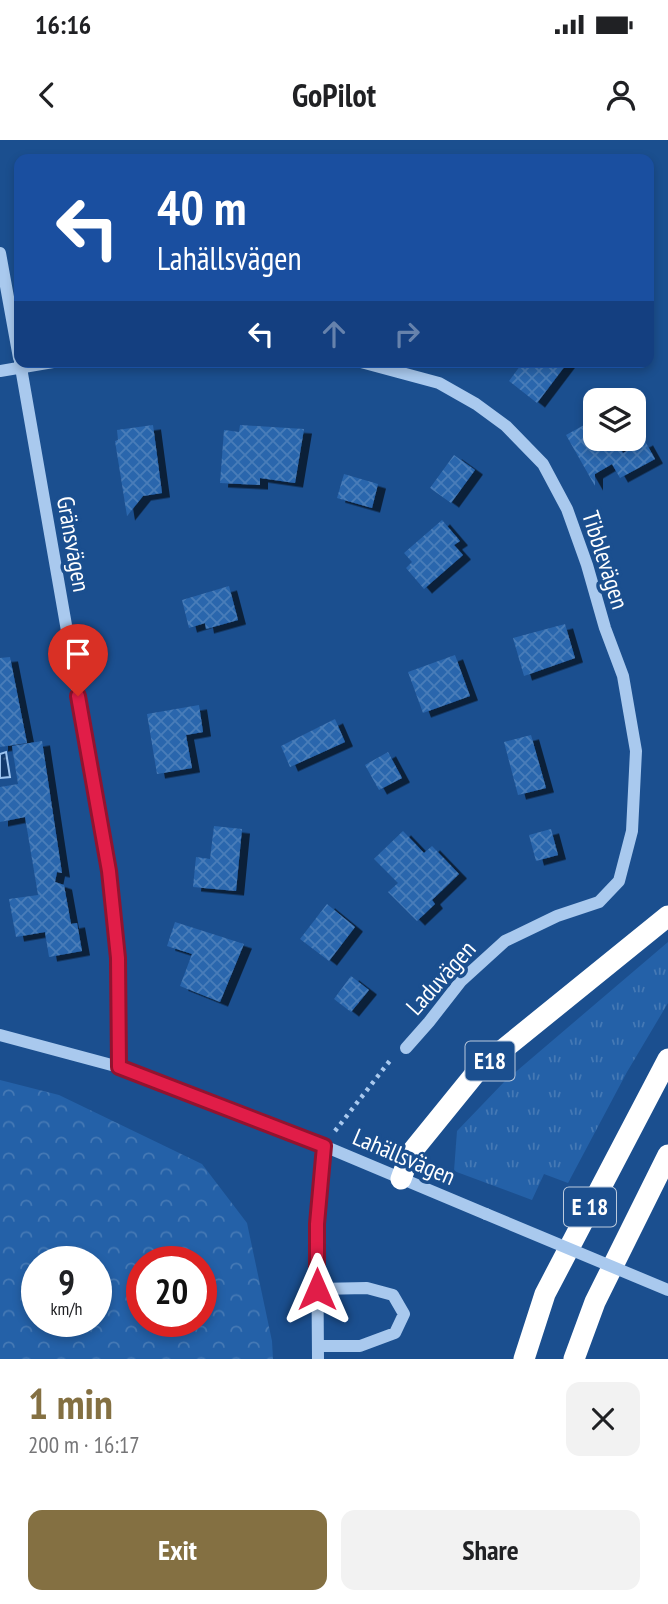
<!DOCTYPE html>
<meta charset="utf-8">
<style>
:root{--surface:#fff;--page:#f2f2f2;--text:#202124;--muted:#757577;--accent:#847042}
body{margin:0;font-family:"PT Sans Narrow",sans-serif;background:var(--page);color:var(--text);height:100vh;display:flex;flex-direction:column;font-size:26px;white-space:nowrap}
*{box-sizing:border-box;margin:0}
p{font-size:23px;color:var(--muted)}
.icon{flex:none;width:38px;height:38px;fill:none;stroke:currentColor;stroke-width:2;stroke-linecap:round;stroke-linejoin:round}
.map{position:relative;height:1219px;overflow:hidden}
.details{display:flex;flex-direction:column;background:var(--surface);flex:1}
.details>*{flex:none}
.guide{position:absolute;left:14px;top:14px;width:640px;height:214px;border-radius:14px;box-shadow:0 4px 10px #0003;background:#1a4fa0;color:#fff;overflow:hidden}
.fabs{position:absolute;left:583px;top:248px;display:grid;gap:14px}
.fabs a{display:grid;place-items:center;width:63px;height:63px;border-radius:14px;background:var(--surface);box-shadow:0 4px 10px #0003;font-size:35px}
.speed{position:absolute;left:21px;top:1106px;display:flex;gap:14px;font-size:35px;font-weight:700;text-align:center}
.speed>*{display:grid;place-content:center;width:91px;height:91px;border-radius:50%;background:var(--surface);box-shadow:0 4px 10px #0003;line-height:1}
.speed small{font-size:18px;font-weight:400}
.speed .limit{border:10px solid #d22;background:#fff;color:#111}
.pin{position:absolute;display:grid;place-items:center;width:60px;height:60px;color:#fff;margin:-72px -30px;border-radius:50% 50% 50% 0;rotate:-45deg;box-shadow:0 0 7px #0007}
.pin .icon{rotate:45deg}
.me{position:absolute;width:77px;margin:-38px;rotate:0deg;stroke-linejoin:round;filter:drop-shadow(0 0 5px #0008)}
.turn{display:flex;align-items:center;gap:24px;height:147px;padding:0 28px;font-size:32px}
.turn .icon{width:91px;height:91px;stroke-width:2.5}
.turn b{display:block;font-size:49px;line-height:60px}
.lanes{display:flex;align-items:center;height:66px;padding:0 28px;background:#0003;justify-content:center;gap:35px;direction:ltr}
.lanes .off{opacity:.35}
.round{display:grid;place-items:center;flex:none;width:74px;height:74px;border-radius:14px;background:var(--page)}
.headline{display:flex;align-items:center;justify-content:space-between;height:119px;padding:0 28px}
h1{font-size:42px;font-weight:700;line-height:52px;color:var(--accent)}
.primary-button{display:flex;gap:14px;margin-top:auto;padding:14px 28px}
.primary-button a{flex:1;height:80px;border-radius:14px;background:var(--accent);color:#fff;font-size:28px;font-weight:700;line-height:80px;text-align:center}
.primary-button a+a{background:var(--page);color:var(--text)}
.status{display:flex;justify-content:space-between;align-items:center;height:49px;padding:0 35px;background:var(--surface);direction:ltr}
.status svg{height:19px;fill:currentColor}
header{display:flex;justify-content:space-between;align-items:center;height:91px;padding:0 28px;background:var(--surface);font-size:32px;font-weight:700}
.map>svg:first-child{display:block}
</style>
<div class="status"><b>16:16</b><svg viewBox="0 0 49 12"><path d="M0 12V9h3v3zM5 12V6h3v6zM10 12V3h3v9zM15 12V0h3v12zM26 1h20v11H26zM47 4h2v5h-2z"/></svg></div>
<header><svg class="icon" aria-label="back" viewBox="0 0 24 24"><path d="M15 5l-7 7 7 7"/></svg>GoPilot<svg class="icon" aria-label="person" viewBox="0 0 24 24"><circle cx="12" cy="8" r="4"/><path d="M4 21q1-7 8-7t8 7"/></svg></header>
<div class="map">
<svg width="668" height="1219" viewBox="0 0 668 1219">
<defs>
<pattern id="grass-tufts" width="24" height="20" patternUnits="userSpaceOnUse" patternTransform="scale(1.75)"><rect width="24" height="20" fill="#2461a8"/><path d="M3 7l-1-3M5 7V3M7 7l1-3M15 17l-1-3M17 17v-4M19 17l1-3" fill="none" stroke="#4579b5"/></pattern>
<pattern id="forest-crowns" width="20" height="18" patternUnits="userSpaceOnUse" patternTransform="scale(1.75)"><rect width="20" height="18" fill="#2461a8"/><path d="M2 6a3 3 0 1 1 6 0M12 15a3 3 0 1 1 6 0" fill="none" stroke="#4579b5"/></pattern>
<pattern id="water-ripples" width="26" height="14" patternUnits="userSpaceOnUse" patternTransform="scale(1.75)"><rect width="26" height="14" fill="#123a6d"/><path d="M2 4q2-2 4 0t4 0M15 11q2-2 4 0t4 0" fill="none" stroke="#365883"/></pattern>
<pattern id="building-cross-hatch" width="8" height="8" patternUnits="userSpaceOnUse" patternTransform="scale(1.75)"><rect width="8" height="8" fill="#2a66ad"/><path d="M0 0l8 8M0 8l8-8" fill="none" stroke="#4a7db9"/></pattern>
<filter id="shadow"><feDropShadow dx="8" dy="4.5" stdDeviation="0" flood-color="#0009"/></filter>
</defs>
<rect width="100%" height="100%" fill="#1b4f8f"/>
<!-- grass -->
<path fill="url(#grass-tufts)" d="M 668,802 L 668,863 L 627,932 L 568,1043 L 544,1034 L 532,1060 L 454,1031 L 457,991 L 505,941 Z"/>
<!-- forest -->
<path fill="url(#forest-crowns)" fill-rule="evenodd" d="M 0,940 L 59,955 L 202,1024 L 247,1083 L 272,1201 L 273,1219 L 0,1219 ZM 37,1122 L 96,1122 L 96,1181 L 37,1181 ZM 142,1122 L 201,1122 L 201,1181 L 142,1181 Z"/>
<!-- water -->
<path fill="url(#water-ripples)" stroke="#9cc4f0" stroke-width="2" d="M 6,612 L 10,637 L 0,638 L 0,614 Z"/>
<!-- building -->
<path fill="url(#building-cross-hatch)" filter="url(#shadow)" d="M 523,222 L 568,222 L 537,263 L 509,241 Z
M 595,279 L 595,299 L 615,299 L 623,313 L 645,301 L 655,319 L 620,338 L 612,324 L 595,334 L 595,346 L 566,295 Z
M 153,285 L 162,353 L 143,356 L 127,376 L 115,301 L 118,300 L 117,290 Z
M 240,285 L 304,289 L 295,343 L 260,338 L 260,345 L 220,343 L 224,290 L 239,292 Z
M 454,315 L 475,330 L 451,363 L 430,348 Z
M 344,334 L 378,344 L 372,368 L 337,358 Z
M 442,380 L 460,401 L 454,405 L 463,415 L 424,449 L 406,428 L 412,422 L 404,413 Z
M 229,446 L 238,480 L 206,489 L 205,483 L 189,488 L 182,460 Z
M 565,484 L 575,518 L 524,536 L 513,498 Z
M 455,515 L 470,556 L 423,573 L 408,532 Z
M 10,517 L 27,603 L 0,607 L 0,518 Z
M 199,565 L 203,592 L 186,595 L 192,628 L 157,634 L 147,574 Z
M 335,579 L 345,602 L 290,627 L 281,606 Z
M 531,595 L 546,648 L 518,655 L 504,602 Z
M 42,601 L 62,733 L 57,732 L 55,742 L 64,745 L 71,784 L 77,783 L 82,811 L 49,817 L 45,792 L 16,797 L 9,759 L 38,755 L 25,677 L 0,682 L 0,647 L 18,644 L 12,606 Z
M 388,612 L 402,638 L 379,650 L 365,625 Z
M 214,686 L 242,689 L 236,751 L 193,747 L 196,717 L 210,719 Z
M 551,689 L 558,715 L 536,721 L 529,695 Z
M 403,691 L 424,713 L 432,706 L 459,734 L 432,760 L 435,764 L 417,781 L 388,752 L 398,743 L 374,719 Z
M 327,764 L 355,787 L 329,821 L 300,799 Z
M 175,782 L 244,804 L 220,862 L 180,846 L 192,814 L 167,806 Z
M 351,836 L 369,850 L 351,872 L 334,859 Z"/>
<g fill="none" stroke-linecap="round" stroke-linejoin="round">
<!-- path -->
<path stroke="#a9c9ee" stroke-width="4.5" stroke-dasharray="3.5 5" stroke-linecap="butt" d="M 335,991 L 392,918"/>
<!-- minor -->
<path stroke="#a9c9ee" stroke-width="12" d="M 0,113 L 19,218
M 20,222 L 109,731 L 118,818 L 119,927
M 361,222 L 439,243 L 476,264 L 506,286 L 543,324 L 567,369 L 587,425 L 605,488 L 623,536 L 636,611 L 632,691 L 619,741 L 599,762 L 557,776 L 505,801 L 461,841 L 429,882 L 406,908
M 0,231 L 53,222
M 0,895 L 119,927 L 324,1006 L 486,1074
M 317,1149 L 367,1148 L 393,1155 L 404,1174 L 395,1193 L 360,1206 L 318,1206
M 318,1219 L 317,1084 L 324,1006"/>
<!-- highway -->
<path stroke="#fff" stroke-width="21" d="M 401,1039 L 410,1014 L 479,929 L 668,776
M 524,1219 L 545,1154 L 668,919
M 574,1219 L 595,1162 L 668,1015"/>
<!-- minor-bridge -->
<path stroke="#a9c9ee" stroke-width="12" d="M 486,1074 L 668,1150"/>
</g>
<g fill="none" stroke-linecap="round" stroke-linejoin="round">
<!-- route casing -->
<g stroke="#92132f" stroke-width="18">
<path id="route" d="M 78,556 L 109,731 L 118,818 L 119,927 L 324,1006 L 317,1084 L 317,1149"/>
</g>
<!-- route -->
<use href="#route" stroke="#e11d48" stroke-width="12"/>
</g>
<g text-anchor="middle" stroke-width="7" stroke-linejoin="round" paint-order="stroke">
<!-- shield labels -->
<g fill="#1b4f8f" stroke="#bbcadd" stroke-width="2">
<rect x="465.5" y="901.5" width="49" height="39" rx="5"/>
<rect x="564" y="1047.5" width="52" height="39" rx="5"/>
</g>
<g font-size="23" font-weight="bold" fill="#fff">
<text x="490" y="929">E18</text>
<text x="590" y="1075">E 18</text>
</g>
<!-- street labels -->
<g font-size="24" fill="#fff" stroke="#1b4f8f">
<text transform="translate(73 404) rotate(80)" y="8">Gränsvägen</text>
<text transform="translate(605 420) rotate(72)" y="8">Tibblevägen</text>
<text transform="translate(441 838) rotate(-48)" y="8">Laduvägen</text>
<text transform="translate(404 1017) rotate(23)" y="8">Lahällsvägen</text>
</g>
</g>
</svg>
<div class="fabs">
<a><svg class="icon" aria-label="layers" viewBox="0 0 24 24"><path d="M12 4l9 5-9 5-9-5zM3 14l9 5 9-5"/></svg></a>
</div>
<div class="speed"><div>9<small>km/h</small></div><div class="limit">20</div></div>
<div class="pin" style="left:78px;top:556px;background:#d93025"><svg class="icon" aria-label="arrive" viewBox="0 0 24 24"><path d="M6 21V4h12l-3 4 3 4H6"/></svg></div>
<svg class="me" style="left:317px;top:1149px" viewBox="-20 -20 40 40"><path d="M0-17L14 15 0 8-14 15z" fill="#e11d48" stroke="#fff" stroke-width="4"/></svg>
<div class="guide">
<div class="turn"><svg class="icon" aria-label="left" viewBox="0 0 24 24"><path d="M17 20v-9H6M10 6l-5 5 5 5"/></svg><div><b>40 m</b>Lahällsvägen</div></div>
<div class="lanes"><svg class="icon" aria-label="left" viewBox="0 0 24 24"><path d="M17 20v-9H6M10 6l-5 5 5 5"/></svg><svg class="icon off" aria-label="ahead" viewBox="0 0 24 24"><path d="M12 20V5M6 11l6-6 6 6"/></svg><svg class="icon off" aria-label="right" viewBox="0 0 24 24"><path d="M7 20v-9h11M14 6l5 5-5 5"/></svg></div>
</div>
</div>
<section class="details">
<div class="headline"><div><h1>1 min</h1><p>200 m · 16:17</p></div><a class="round"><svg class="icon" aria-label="close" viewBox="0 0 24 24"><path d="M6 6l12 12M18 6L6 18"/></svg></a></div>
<div class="primary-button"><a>Exit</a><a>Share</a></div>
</section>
